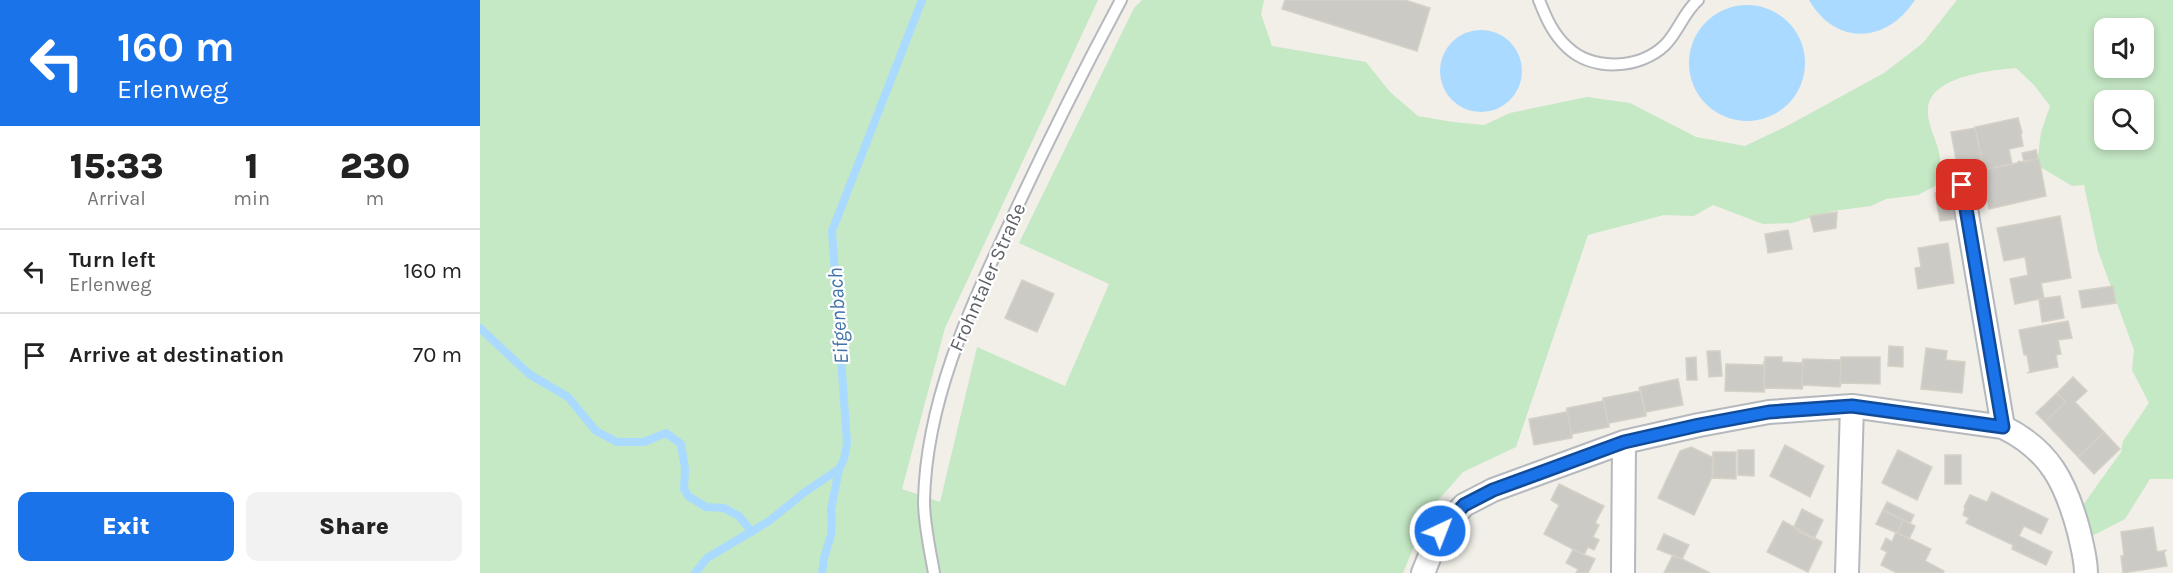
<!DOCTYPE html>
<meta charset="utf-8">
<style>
:root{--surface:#fff;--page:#f2f2f2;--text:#222;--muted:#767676;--line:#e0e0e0;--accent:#1a73e8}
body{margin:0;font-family:Karla,sans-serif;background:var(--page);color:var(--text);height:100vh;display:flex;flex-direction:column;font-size:22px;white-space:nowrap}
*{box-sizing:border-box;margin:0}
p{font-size:20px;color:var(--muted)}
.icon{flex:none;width:33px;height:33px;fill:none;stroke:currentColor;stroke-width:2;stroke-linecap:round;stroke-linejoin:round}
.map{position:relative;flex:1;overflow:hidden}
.details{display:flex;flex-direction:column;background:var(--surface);width:480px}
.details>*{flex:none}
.hud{background:#1a73e8;color:#fff;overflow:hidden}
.controls{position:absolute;left:1614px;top:18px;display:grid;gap:12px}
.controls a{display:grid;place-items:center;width:60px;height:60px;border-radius:12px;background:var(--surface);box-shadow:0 3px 9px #0003;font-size:30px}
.pin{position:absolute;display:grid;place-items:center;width:51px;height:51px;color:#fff;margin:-26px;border-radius:12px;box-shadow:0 3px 9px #0006}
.me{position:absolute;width:66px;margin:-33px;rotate:43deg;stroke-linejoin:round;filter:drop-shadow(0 0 4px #0008)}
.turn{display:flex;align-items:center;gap:21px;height:126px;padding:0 18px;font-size:27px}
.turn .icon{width:78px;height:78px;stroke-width:2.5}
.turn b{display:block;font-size:42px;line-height:51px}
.eta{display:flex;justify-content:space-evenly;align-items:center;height:102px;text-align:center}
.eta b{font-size:36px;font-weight:800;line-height:42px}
.button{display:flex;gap:12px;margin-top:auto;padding:12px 18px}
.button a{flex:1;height:69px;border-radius:12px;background:var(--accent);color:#fff;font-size:24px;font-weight:800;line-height:69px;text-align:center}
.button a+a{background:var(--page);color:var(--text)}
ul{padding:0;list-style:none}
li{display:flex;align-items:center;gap:18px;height:84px;padding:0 18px;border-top:2px solid var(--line)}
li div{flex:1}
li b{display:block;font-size:22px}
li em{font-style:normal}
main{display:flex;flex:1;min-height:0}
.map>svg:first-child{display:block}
</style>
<main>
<section class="details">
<div class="hud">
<div class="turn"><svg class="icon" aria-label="left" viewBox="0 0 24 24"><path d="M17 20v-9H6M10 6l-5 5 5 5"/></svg><div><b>160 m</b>Erlenweg</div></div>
</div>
<div class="eta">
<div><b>15:33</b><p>Arrival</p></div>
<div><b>1</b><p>min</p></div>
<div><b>230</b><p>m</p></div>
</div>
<ul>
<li><svg class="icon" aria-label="left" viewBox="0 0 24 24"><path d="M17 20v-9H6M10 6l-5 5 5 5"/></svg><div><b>Turn left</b><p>Erlenweg</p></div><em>160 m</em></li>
<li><svg class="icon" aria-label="arrive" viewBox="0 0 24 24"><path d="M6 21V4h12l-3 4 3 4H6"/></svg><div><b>Arrive at destination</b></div><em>70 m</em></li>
</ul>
<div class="button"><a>Exit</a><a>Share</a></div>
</section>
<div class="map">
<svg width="1693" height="573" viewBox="0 0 1693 573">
<rect width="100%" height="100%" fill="#f1efe8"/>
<!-- green -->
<path fill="#c5e8c5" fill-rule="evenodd" d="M 0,0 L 618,0 L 465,328 L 422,489 L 460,502 L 497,347 L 585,386 L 629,284 L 539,243 L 654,8 L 662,0 L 784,0 L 781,14 L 792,46 L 886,62 L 910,92 L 938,116 L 973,122 L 1004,125 L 1030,113 L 1107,97 L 1150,103 L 1216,137 L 1265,146 L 1307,126 L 1404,73 L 1443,43 L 1477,0 L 1693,0 L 1693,479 L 1670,479 L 1645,519 L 1612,536 L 1603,505 L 1641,452 L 1643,441 L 1669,403 L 1652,370 L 1654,350 L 1618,251 L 1604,185 L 1592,186 L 1557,165 L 1561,132 L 1570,106 L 1554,85 L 1536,68 C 1512,70 1451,76 1448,108 C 1446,126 1461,145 1460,163 C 1460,170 1456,178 1455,186 L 1438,195 L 1406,199 L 1391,206 L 1353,211 L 1312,223 L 1283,224 L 1233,205 L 1214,216 L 1184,215 L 1108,235 L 1036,447 L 983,472 L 948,512 L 923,573 L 0,573 ZM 1624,28 L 1664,28 L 1664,68 L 1624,68 ZM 1624,100 L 1664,100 L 1664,140 L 1624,140 Z"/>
<!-- water -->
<path fill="#aadaff" d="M 1329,0 L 1435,0 C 1406,44 1356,46 1329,0 Z
M1209 63a58 58 0 1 1 116 0a58 58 0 1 1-116 0Z
M960 71a41 41 0 1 1 82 0a41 41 0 1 1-82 0Z"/>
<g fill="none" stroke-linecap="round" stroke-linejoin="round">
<!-- stream -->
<path stroke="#aadaff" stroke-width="8" d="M 0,328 L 49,374 L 88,397 L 116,431 L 137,442 L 164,442 L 186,433 L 201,444 L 205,469 L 204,489 L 208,496 L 226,507 L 244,508 L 259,516 L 272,532
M 215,573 L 227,558 L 289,521 L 325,492 L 359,469 L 364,459 L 367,443 L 352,231 L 442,0
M 342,573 L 344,558 L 351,535 L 352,519 L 351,510 L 359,469"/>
</g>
<!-- building -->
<path fill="#cccac5" stroke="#d6d1c6" stroke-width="1.5" d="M 805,0 L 925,0 L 950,8 L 937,51 L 802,9 Z
M 1538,118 L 1542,132 L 1541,135 L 1543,146 L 1529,149 L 1532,164 L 1504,169 L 1495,127 Z
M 1495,128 L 1502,160 L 1477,165 L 1471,132 Z
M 1556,150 L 1558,159 L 1544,162 L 1542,153 Z
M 1559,159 L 1566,196 L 1509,209 L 1503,170 L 1537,163 L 1539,161 L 1540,162 Z
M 1471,190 L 1476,219 L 1460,221 L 1455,193 Z
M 1357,212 L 1356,228 L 1334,232 L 1330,216 Z
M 1580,216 L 1591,278 L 1561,283 L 1564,298 L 1535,304 L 1530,279 L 1548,275 L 1545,257 L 1524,261 L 1517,228 Z
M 1308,230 L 1312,249 L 1288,253 L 1285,234 Z
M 1468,243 L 1474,283 L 1438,289 L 1435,268 L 1441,267 L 1438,248 Z
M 542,280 L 574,294 L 557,332 L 525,318 Z
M 1633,286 L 1636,303 L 1602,308 L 1599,291 Z
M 1580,296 L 1584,318 L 1562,322 L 1559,299 Z
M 1588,321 L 1592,338 L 1578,340 L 1581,354 L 1576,355 L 1578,367 L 1547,373 L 1550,372 L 1547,355 L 1544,355 L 1539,330 Z
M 1409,346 L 1423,347 L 1423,367 L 1408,366 Z
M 1446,348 L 1467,351 L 1466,360 L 1485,362 L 1482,393 L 1441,389 Z
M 1227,351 L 1240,351 L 1242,376 L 1229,377 Z
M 1216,357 L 1217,380 L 1207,380 L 1206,358 Z
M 1285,357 L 1302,357 L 1302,362 L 1322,363 L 1323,359 L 1322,389 L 1285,388 L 1284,392 Z
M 1361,357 L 1400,357 L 1400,384 L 1361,383 L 1360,387 Z
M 1361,357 L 1360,387 L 1323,385 L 1322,389 L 1323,359 L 1361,360 Z
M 1284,361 L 1284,392 L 1245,391 L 1246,364 L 1284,365 Z
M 1593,377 L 1607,391 L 1595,402 L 1624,432 L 1598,457 L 1565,422 L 1586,402 L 1577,393 Z
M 1198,379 L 1203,405 L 1166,412 L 1166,416 L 1160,387 Z
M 1159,387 L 1166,416 L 1129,423 L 1129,427 L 1123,398 L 1160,391 Z
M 1577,393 L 1586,402 L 1565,422 L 1556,413 Z
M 1123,398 L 1129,427 L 1092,434 L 1092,438 L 1087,408 L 1123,401 Z
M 1087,408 L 1092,438 L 1054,445 L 1049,419 L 1086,412 Z
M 1624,432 L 1640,449 L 1614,474 L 1598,457 Z
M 1305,445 L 1344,466 L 1330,497 L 1290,476 Z
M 1211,447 L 1234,458 L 1233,475 L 1214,515 L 1178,498 L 1200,451 Z
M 1258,450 L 1274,450 L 1274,476 L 1258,475 Z
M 1418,450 L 1452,467 L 1437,500 L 1402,483 Z
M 1233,452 L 1256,452 L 1256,479 L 1232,478 Z
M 1465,455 L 1481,455 L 1481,484 L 1465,484 Z
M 1079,484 L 1124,506 L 1115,523 L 1119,525 L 1113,537 L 1119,540 L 1114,550 L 1108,547 L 1104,555 L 1064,534 L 1079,505 L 1071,500 Z
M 1512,492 L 1568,519 L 1561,534 L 1544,526 L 1539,536 L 1572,552 L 1566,565 L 1532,549 L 1533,545 L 1486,523 L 1489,518 L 1483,515 L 1485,509 L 1484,507 L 1490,495 L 1507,502 Z
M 1407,502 L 1434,515 L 1430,523 L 1403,510 Z
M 1322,509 L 1343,520 L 1334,539 L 1317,531 L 1318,529 L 1314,527 Z
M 1403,510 L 1423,520 L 1417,533 L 1396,524 Z
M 1423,520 L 1435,526 L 1429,539 L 1417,533 Z
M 1303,521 L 1342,542 L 1328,572 L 1287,552 Z
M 1673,527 L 1677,552 L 1687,550 L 1684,552 L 1687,566 L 1643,573 L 1641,556 L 1644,556 L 1641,532 Z
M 1416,532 L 1451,549 L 1445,561 L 1464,571 L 1463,573 L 1417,573 L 1401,565 L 1407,552 L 1401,549 L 1406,538 L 1412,542 Z
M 1184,534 L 1209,545 L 1202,559 L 1177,549 Z
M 1093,550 L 1115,559 L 1108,573 L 1096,573 L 1098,569 L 1086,563 Z
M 1193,555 L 1202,559 L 1230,573 L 1184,573 Z"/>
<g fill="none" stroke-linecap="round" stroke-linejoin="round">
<!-- lane casing -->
<g stroke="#b5b8bc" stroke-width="14">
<path id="lane" d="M 1059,0 C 1066,18 1073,34 1087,47 C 1113,72 1160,69 1185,45 C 1198,32 1204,12 1218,0
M 454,573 C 450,550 444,524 444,501 C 446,399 491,306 533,216 C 567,143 603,71 641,0"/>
</g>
<!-- street casing -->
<g stroke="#b5b8bc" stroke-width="26">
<path id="street" d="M 1482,185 L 1523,427
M 943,573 L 960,531 L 984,505 L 1013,490 L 1144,442 L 1219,425 L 1289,412 L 1372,406 L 1523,427 C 1570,450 1586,483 1599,532 C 1602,546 1606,559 1606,573
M 1143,573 L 1144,442
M 1367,573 L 1372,406"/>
</g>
<!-- lane -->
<use href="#lane" stroke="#fff" stroke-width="10"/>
<!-- street -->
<use href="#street" stroke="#fff" stroke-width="22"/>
</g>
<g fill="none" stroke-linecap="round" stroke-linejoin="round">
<!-- route casing -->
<g stroke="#114b97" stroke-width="15">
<path id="route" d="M 960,531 L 984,505 L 1013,490 L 1144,442 L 1219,425 L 1289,412 L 1372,406 L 1523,427 L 1482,185"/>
</g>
<!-- route -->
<use href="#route" stroke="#1a73e8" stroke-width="10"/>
</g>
<g text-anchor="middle" stroke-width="4.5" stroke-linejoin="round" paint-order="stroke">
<!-- street labels -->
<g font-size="20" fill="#5f6368" stroke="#fff">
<text transform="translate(507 277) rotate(-66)" y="7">Frohntaler Straße</text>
</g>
<!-- water labels -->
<g font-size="21" font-style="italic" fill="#4174aa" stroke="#fff">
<text transform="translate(358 316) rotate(-94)" y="7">Eifgenbach</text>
</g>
</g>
</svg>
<div class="controls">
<a><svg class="icon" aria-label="sound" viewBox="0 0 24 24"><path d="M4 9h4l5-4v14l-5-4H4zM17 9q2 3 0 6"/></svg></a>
<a><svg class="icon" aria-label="search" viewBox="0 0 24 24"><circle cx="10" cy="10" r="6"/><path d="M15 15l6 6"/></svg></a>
</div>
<div class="pin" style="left:1482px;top:185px;background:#d93025"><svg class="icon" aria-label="arrive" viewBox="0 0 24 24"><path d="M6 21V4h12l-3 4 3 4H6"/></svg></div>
<svg class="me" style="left:960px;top:531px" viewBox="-20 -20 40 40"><circle r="17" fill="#1a73e8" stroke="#fff" stroke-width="3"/><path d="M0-11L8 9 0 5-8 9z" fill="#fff"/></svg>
</div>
</main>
